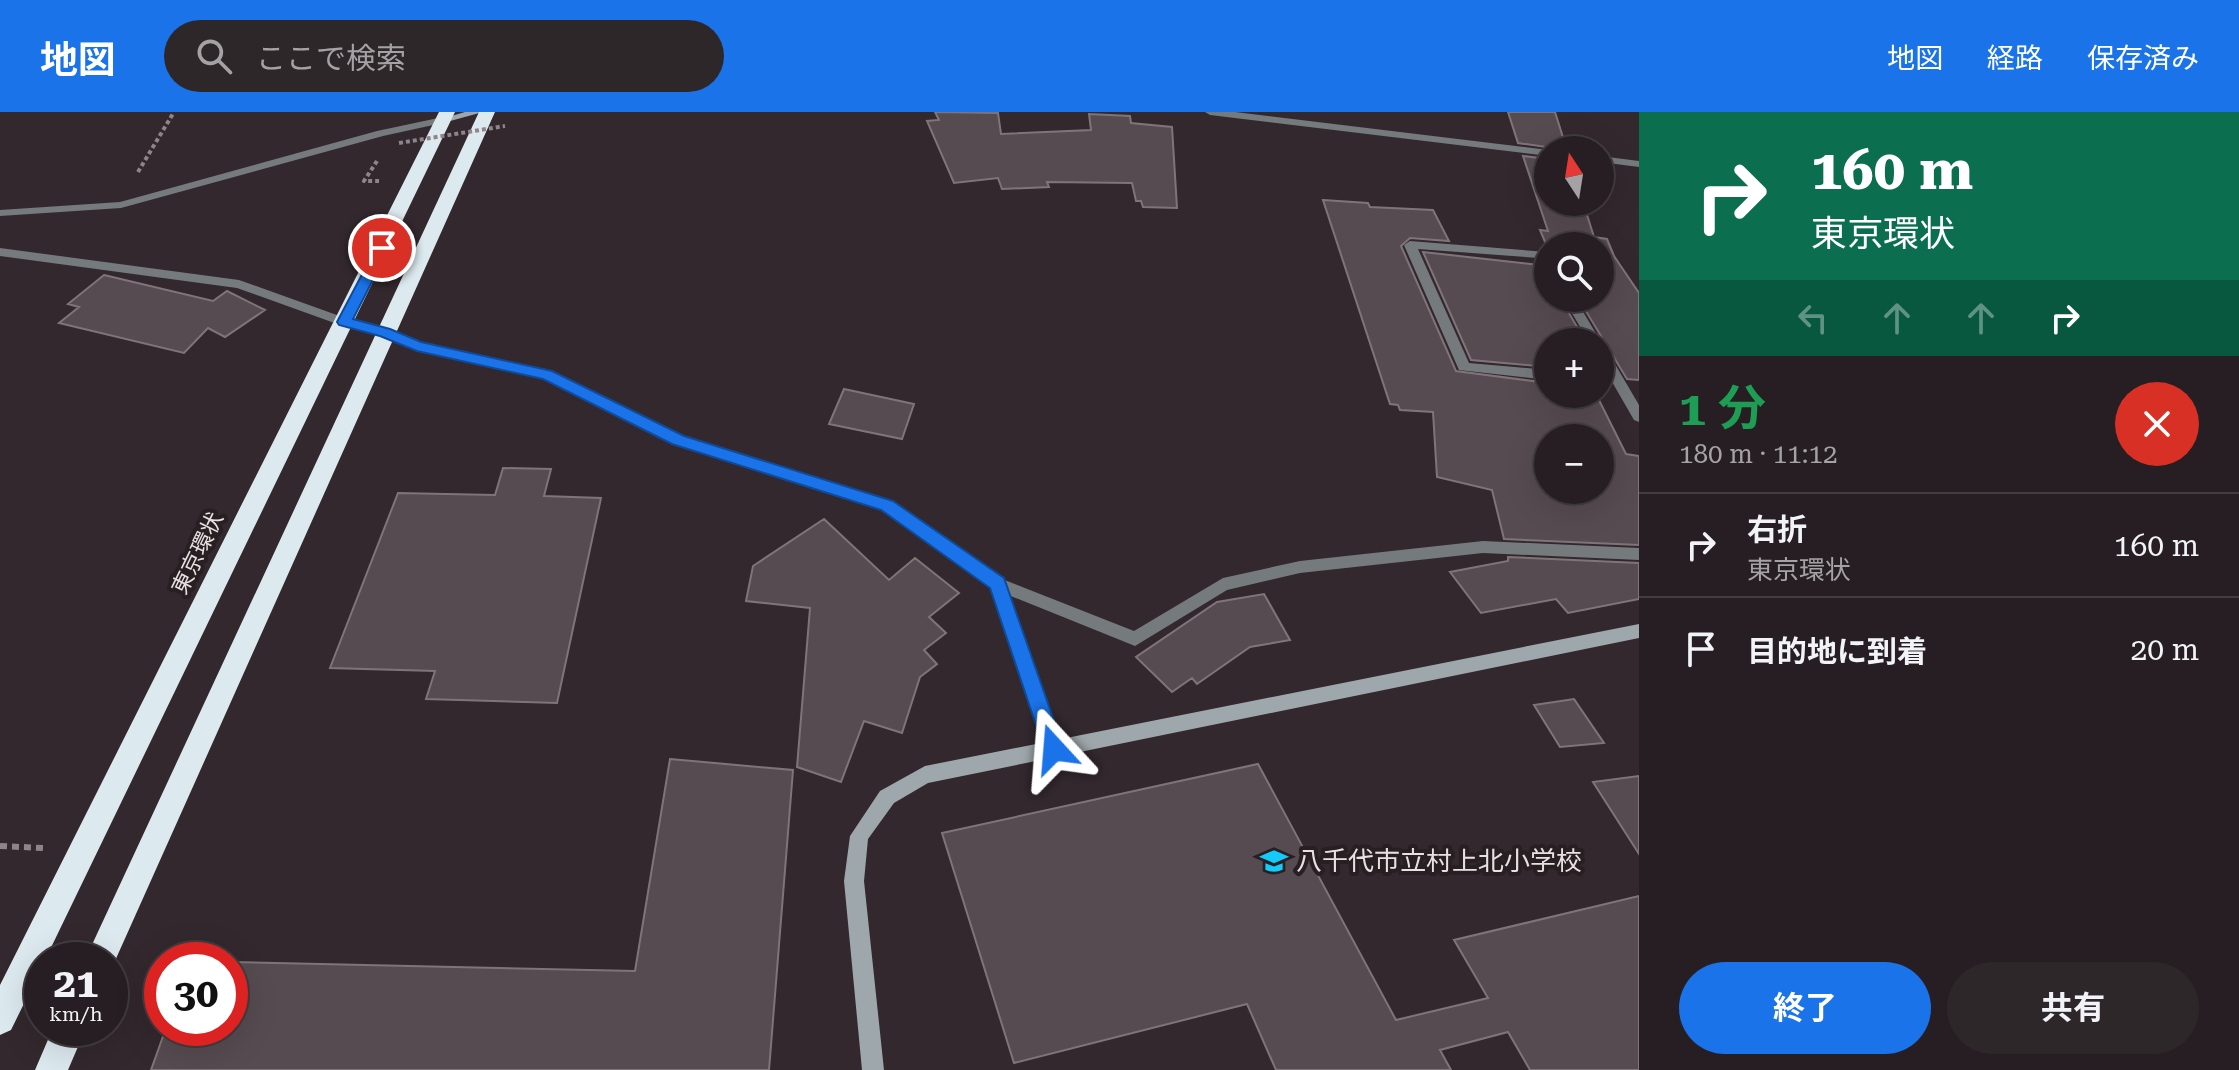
<!DOCTYPE html>
<html lang="ja">
<meta charset="utf-8">
<style>
:root{--surface:#261e22;--page:#2e272a;--text:#f1f3f6;--muted:#a4a2a5;--line:#423c40;--accent:#1a73e8}
body{margin:0;font-family:"Roboto Serif","Noto Sans JP",serif;background:var(--page);color:var(--text);height:100vh;display:flex;flex-direction:column;font-size:30px;white-space:nowrap}
*{box-sizing:border-box;margin:0}
p{font-size:26px;color:var(--muted)}
.icon{flex:none;width:44px;height:44px;fill:none;stroke:currentColor;stroke-width:2;stroke-linecap:round;stroke-linejoin:round}
.map{position:relative;flex:1;overflow:hidden}
.details{display:flex;flex-direction:column;background:var(--surface);width:600px}
.details>*{flex:none}
.hud{background:#0b6e4f;color:#fff;overflow:hidden}
.needle{width:52px;rotate:348deg}
.fabs{position:absolute;left:1534px;top:24px;display:grid;gap:16px}
.fabs a{display:grid;place-items:center;width:80px;height:80px;border-radius:50%;background:var(--surface);box-shadow:0 8px 32px #0002,0 0 0 2px var(--line);font-size:40px}
.speed{position:absolute;left:24px;top:830px;display:flex;gap:16px;font-size:40px;font-weight:700;text-align:center}
.speed>*{display:grid;place-content:center;width:104px;height:104px;border-radius:50%;background:var(--surface);box-shadow:0 8px 32px #0002,0 0 0 2px var(--line);line-height:1}
.speed small{font-size:20px;font-weight:400}
.speed .limit{border:12px solid #d22;background:#fff;color:#111}
.pin{position:absolute;display:grid;place-items:center;width:68px;height:68px;color:#fff;margin:-34px;border:4px solid #fff;border-radius:50%;box-shadow:0 2px 8px #0007}
.me{position:absolute;width:88px;margin:-44px;rotate:341deg;stroke-linejoin:round;filter:drop-shadow(0 0 6px #0008)}
.turn{display:flex;align-items:center;gap:28px;height:168px;padding:0 40px;font-size:36px}
.turn .icon{width:104px;height:104px;stroke-width:2.5}
.turn b{display:block;font-size:56px;line-height:68px}
.lanes{display:flex;align-items:center;height:76px;padding:0 40px;background:#0003;justify-content:center;gap:40px;direction:ltr}
.lanes .off{opacity:.35}
.round{display:grid;place-items:center;flex:none;width:84px;height:84px;border-radius:42px;background:var(--page)}
.headline{display:flex;align-items:center;justify-content:space-between;height:136px;padding:0 40px}
h1{font-size:48px;font-weight:700;line-height:60px;color:#1e9e55}
.button{display:flex;gap:16px;margin-top:auto;padding:16px 40px}
.button a{flex:1;height:92px;border-radius:48px;background:var(--accent);color:#fff;font-size:32px;font-weight:700;line-height:92px;text-align:center}
.button a+a{background:var(--page);color:var(--text)}
ul{padding:0;list-style:none}
li{display:flex;align-items:center;gap:24px;height:104px;padding:0 40px;border-top:2px solid var(--line)}
li div{flex:1}
li b{display:block;font-size:30px}
li em{font-style:normal}
header{display:flex;align-items:center;gap:48px;box-sizing:border-box;height:112px;padding:0 40px;background:var(--accent);color:#fff}
header strong{font-size:38px}
nav{display:flex;gap:44px;margin-inline-start:auto;font-size:28px}
.search{width:560px;height:72px;background:var(--page);display:flex;align-items:center;gap:20px;box-sizing:border-box;padding:0 28px;border-radius:44px;color:var(--muted);font-size:30px}
main{display:flex;flex:1;min-height:0}
.map>svg:first-child{display:block}
</style>
<header>
<strong>地図</strong>
<div class="search"><svg class="icon" aria-label="search" viewBox="0 0 24 24"><circle cx="10" cy="10" r="6"/><path d="M15 15l6 6"/></svg>ここで検索</div>
<nav><a>地図</a><a>経路</a><a>保存済み</a></nav>
</header>
<main>
<div class="map">
<svg width="1639" height="958" viewBox="0 0 1639 958">
<rect width="100%" height="100%" fill="#32282d"/>
<!-- building -->
<path fill="#564b50" stroke="#807479" stroke-width="2" fill-rule="evenodd" d="M 935,0 L 998,1 L 1001,22 L 1091,18 L 1089,2 L 1130,4 L 1131,11 L 1172,15 L 1177,96 L 1143,95 L 1141,89 L 1136,89 L 1132,71 L 1047,70 L 1049,75 L 1002,77 L 998,66 L 954,71 L 927,9 L 939,8 Z
M 1508,0 L 1555,0 L 1567,38 L 1518,31 Z
M 1523,44 L 1548,47 L 1548,90 L 1583,90 L 1594,125 L 1607,127 L 1614,144 L 1639,181 L 1639,268 L 1627,267 L 1578,186 L 1600,186 L 1600,134 L 1548,134 L 1548,137 L 1540,118 L 1548,119 Z
M 1323,88 L 1368,91 L 1370,95 L 1433,98 L 1449,129 L 1410,126 L 1401,134 L 1456,259 L 1548,271 L 1548,282 L 1596,282 L 1626,342 L 1639,344 L 1639,433 L 1504,427 L 1492,378 L 1437,365 L 1433,300 L 1400,298 L 1398,293 L 1390,292 ZM 1548,326 L 1600,326 L 1600,378 L 1548,378 Z
M 1423,140 L 1540,153 L 1548,158 L 1548,186 L 1560,186 L 1586,230 L 1548,230 L 1548,255 L 1471,248 Z
M 104,163 L 213,189 L 227,179 L 265,198 L 225,225 L 208,216 L 184,241 L 59,211 L 79,195 L 68,192 Z
M 844,277 L 914,292 L 902,327 L 829,312 Z
M 503,356 L 551,357 L 544,384 L 601,386 L 557,591 L 426,587 L 435,559 L 330,556 L 398,381 L 495,383 Z
M 824,407 L 889,468 L 915,446 L 959,481 L 929,505 L 946,521 L 924,538 L 937,552 L 920,565 L 902,621 L 864,609 L 841,670 L 797,655 L 810,496 L 746,489 L 753,454 Z
M 1508,445 L 1639,451 L 1639,487 L 1568,501 L 1556,487 L 1481,501 L 1450,460 L 1508,449 Z
M 1264,482 L 1290,528 L 1250,535 L 1197,572 L 1192,566 L 1172,580 L 1136,545 L 1217,490 Z
M 1574,587 L 1604,631 L 1560,635 L 1534,593 Z
M 670,647 L 793,658 L 769,958 L 151,958 L 166,916 L 230,916 L 230,850 L 635,859 Z
M 1258,652 L 1396,908 L 1488,886 L 1454,828 L 1639,784 L 1639,958 L 1530,958 L 1508,920 L 1440,938 L 1451,958 L 1276,958 L 1247,892 L 1014,951 L 942,721 Z
M 1639,664 L 1639,742 L 1593,670 Z"/>
<g fill="none" stroke-linecap="round" stroke-linejoin="round">
<!-- path-far1 -->
<path stroke="#8d8589" stroke-width="4" stroke-dasharray="4 3" stroke-linecap="butt" d="M 377,49 L 364,69 L 379,69
M 138,60 L 174,0"/>
<!-- path -->
<path stroke="#8d8589" stroke-width="6" stroke-dasharray="7 5" stroke-linecap="butt" d="M 0,734 L 43,736"/>
<!-- lane -->
<path fill="#757a7d" fill-rule="evenodd" d="M 0,136 L 239,168 L 348,207 L 350,210 L 344,214 L 340,213 L 237,176 L 0,144 Z
M 1483,429 L 1491,435 L 1483,441 L 1300,461 L 1227,478 L 1135,534 L 991,476 L 989,471 L 991,466 L 997,465 L 1134,519 L 1223,466 L 1300,449 Z"/>
<!-- street -->
<path fill="#757a7d" fill-rule="evenodd" d="M 1205,0 L 1235,0 L 1549,38 L 1548,44 L 1210,3 Z
M 443,5 L 447,6 L 447,10 L 383,24 L 121,96 L 0,104 L 0,98 L 120,90 L 377,19 Z
M 1600,44 L 1639,49 L 1639,55 L 1600,50 Z
M 1410,129 L 1547,140 L 1548,155 L 1544,154 L 1539,146 L 1418,137 L 1469,251 L 1548,258 L 1548,268 L 1459,258 L 1404,133 Z
M 1563,186 L 1575,186 L 1601,230 L 1600,232 L 1600,230 L 1589,230 Z
M 344,206 L 390,217 L 420,230 L 552,260 L 683,324 L 892,389 L 1003,466 L 1063,637 L 1060,643 L 1054,645 L 1048,643 L 1045,637 L 990,475 L 882,397 L 673,332 L 543,267 L 417,238 L 381,223 L 340,213 L 338,210 Z
M 1600,234 L 1605,235 L 1639,293 L 1639,310 L 1634,308 L 1600,249 Z
M 1483,429 L 1639,436 L 1639,448 L 1483,441 L 1475,435 Z"/>
<!-- secondary -->
<path fill="#9ea7ab" fill-rule="evenodd" d="M 465,0 L 483,0 L 443,11 L 438,8 Z
M 1639,512 L 1639,526 L 928,671 L 894,691 L 868,727 L 864,769 L 884,958 L 862,958 L 844,769 L 850,724 L 880,679 L 925,654 Z"/>
<!-- highway -->
<path fill="#dce9ef" fill-rule="evenodd" d="M 439,0 L 455,0 L 45,848 L 42,848 L 42,855 L 11,918 L 0,923 L 0,873 Z
M 479,0 L 495,0 L 110,860 L 110,848 L 86,848 L 90,837 Z
M 53,916 L 86,916 L 68,958 L 35,958 Z"/>
<!-- path-bridge -->
<path stroke="#8d8589" stroke-width="4" stroke-dasharray="4 3" stroke-linecap="butt" d="M 399,31 L 505,14"/>
</g>
<!-- route -->
<path fill="#1a73e8" stroke="#114b97" stroke-width="2" d="M 377,134 L 389,136 L 353,207 L 390,217 L 421,230 L 552,259 L 684,324 L 893,389 L 1004,466 L 1064,637 L 1061,644 L 1054,647 L 1047,644 L 1044,637 L 990,476 L 881,398 L 672,332 L 543,267 L 417,239 L 380,224 L 339,213 L 337,210 Z"/>
<!-- icons -->
<defs>
<g id="school-bare" transform="scale(2.16)"><path d="M0-5L7-2L0 1L-7-2ZM-4 1L0 2.5L4 1V4Q0 6-4 4Z" fill="#14cafb" stroke="#281f23" stroke-width="2.5" paint-order="stroke"/></g>
</defs>
<g fill-rule="evenodd">
<use href="#school-bare" x="1274" y="749"/>
</g>
<g text-anchor="middle" stroke-width="8" stroke-linejoin="round" paint-order="stroke">
<!-- street labels -->
<g font-size="22" fill="#e7e1e4" stroke="#281f23">
<text transform="translate(197 441) rotate(-64)" y="8">東京環状</text>
</g>
<!-- near-poi labels -->
<g font-size="26" fill="#e7e1e4" stroke="#281f23" text-anchor="start">
<text x="1296" y="758">八千代市立村上北小学校</text>
</g>
</g>
</svg>
<div class="fabs">
<a><svg class="needle" viewBox="-14 -14 28 28"><path d="M0-13l5 13h-10z" fill="#e53935"/><path d="M0 13l5-13h-10z" fill="#a4a2a5"/></svg></a>
<a><svg class="icon" aria-label="search" viewBox="0 0 24 24"><circle cx="10" cy="10" r="6"/><path d="M15 15l6 6"/></svg></a>
<a>+</a>
<a>−</a>
</div>
<div class="speed"><div>21<small>km/h</small></div><div class="limit">30</div></div>
<div class="pin" style="left:382px;top:136px;background:#d93025"><svg class="icon" aria-label="arrive" viewBox="0 0 24 24"><path d="M6 21V4h12l-3 4 3 4H6"/></svg></div>
<svg class="me" style="left:1054px;top:637px" viewBox="-20 -20 40 40"><path d="M0-17L14 15 0 8-14 15z" fill="#1a73e8" stroke="#fff" stroke-width="4"/></svg>
</div>
<section class="details">
<div class="hud">
<div class="turn"><svg class="icon" aria-label="right" viewBox="0 0 24 24"><path d="M7 20v-9h11M14 6l5 5-5 5"/></svg><div><b>160 m</b>東京環状</div></div>
<div class="lanes"><svg class="icon off" aria-label="left" viewBox="0 0 24 24"><path d="M17 20v-9H6M10 6l-5 5 5 5"/></svg><svg class="icon off" aria-label="ahead" viewBox="0 0 24 24"><path d="M12 20V5M6 11l6-6 6 6"/></svg><svg class="icon off" aria-label="ahead" viewBox="0 0 24 24"><path d="M12 20V5M6 11l6-6 6 6"/></svg><svg class="icon" aria-label="right" viewBox="0 0 24 24"><path d="M7 20v-9h11M14 6l5 5-5 5"/></svg></div>
</div>
<div class="headline"><div><h1>1 分</h1><p>180 m · 11:12</p></div><a class="round" style="background:#d93025;color:#fff"><svg class="icon" aria-label="close" viewBox="0 0 24 24"><path d="M6 6l12 12M18 6L6 18"/></svg></a></div>
<ul>
<li><svg class="icon" aria-label="right" viewBox="0 0 24 24"><path d="M7 20v-9h11M14 6l5 5-5 5"/></svg><div><b>右折</b><p>東京環状</p></div><em>160 m</em></li>
<li><svg class="icon" aria-label="arrive" viewBox="0 0 24 24"><path d="M6 21V4h12l-3 4 3 4H6"/></svg><div><b>目的地に到着</b></div><em>20 m</em></li>
</ul>
<div class="button"><a>終了</a><a>共有</a></div>
</section>
</main>
